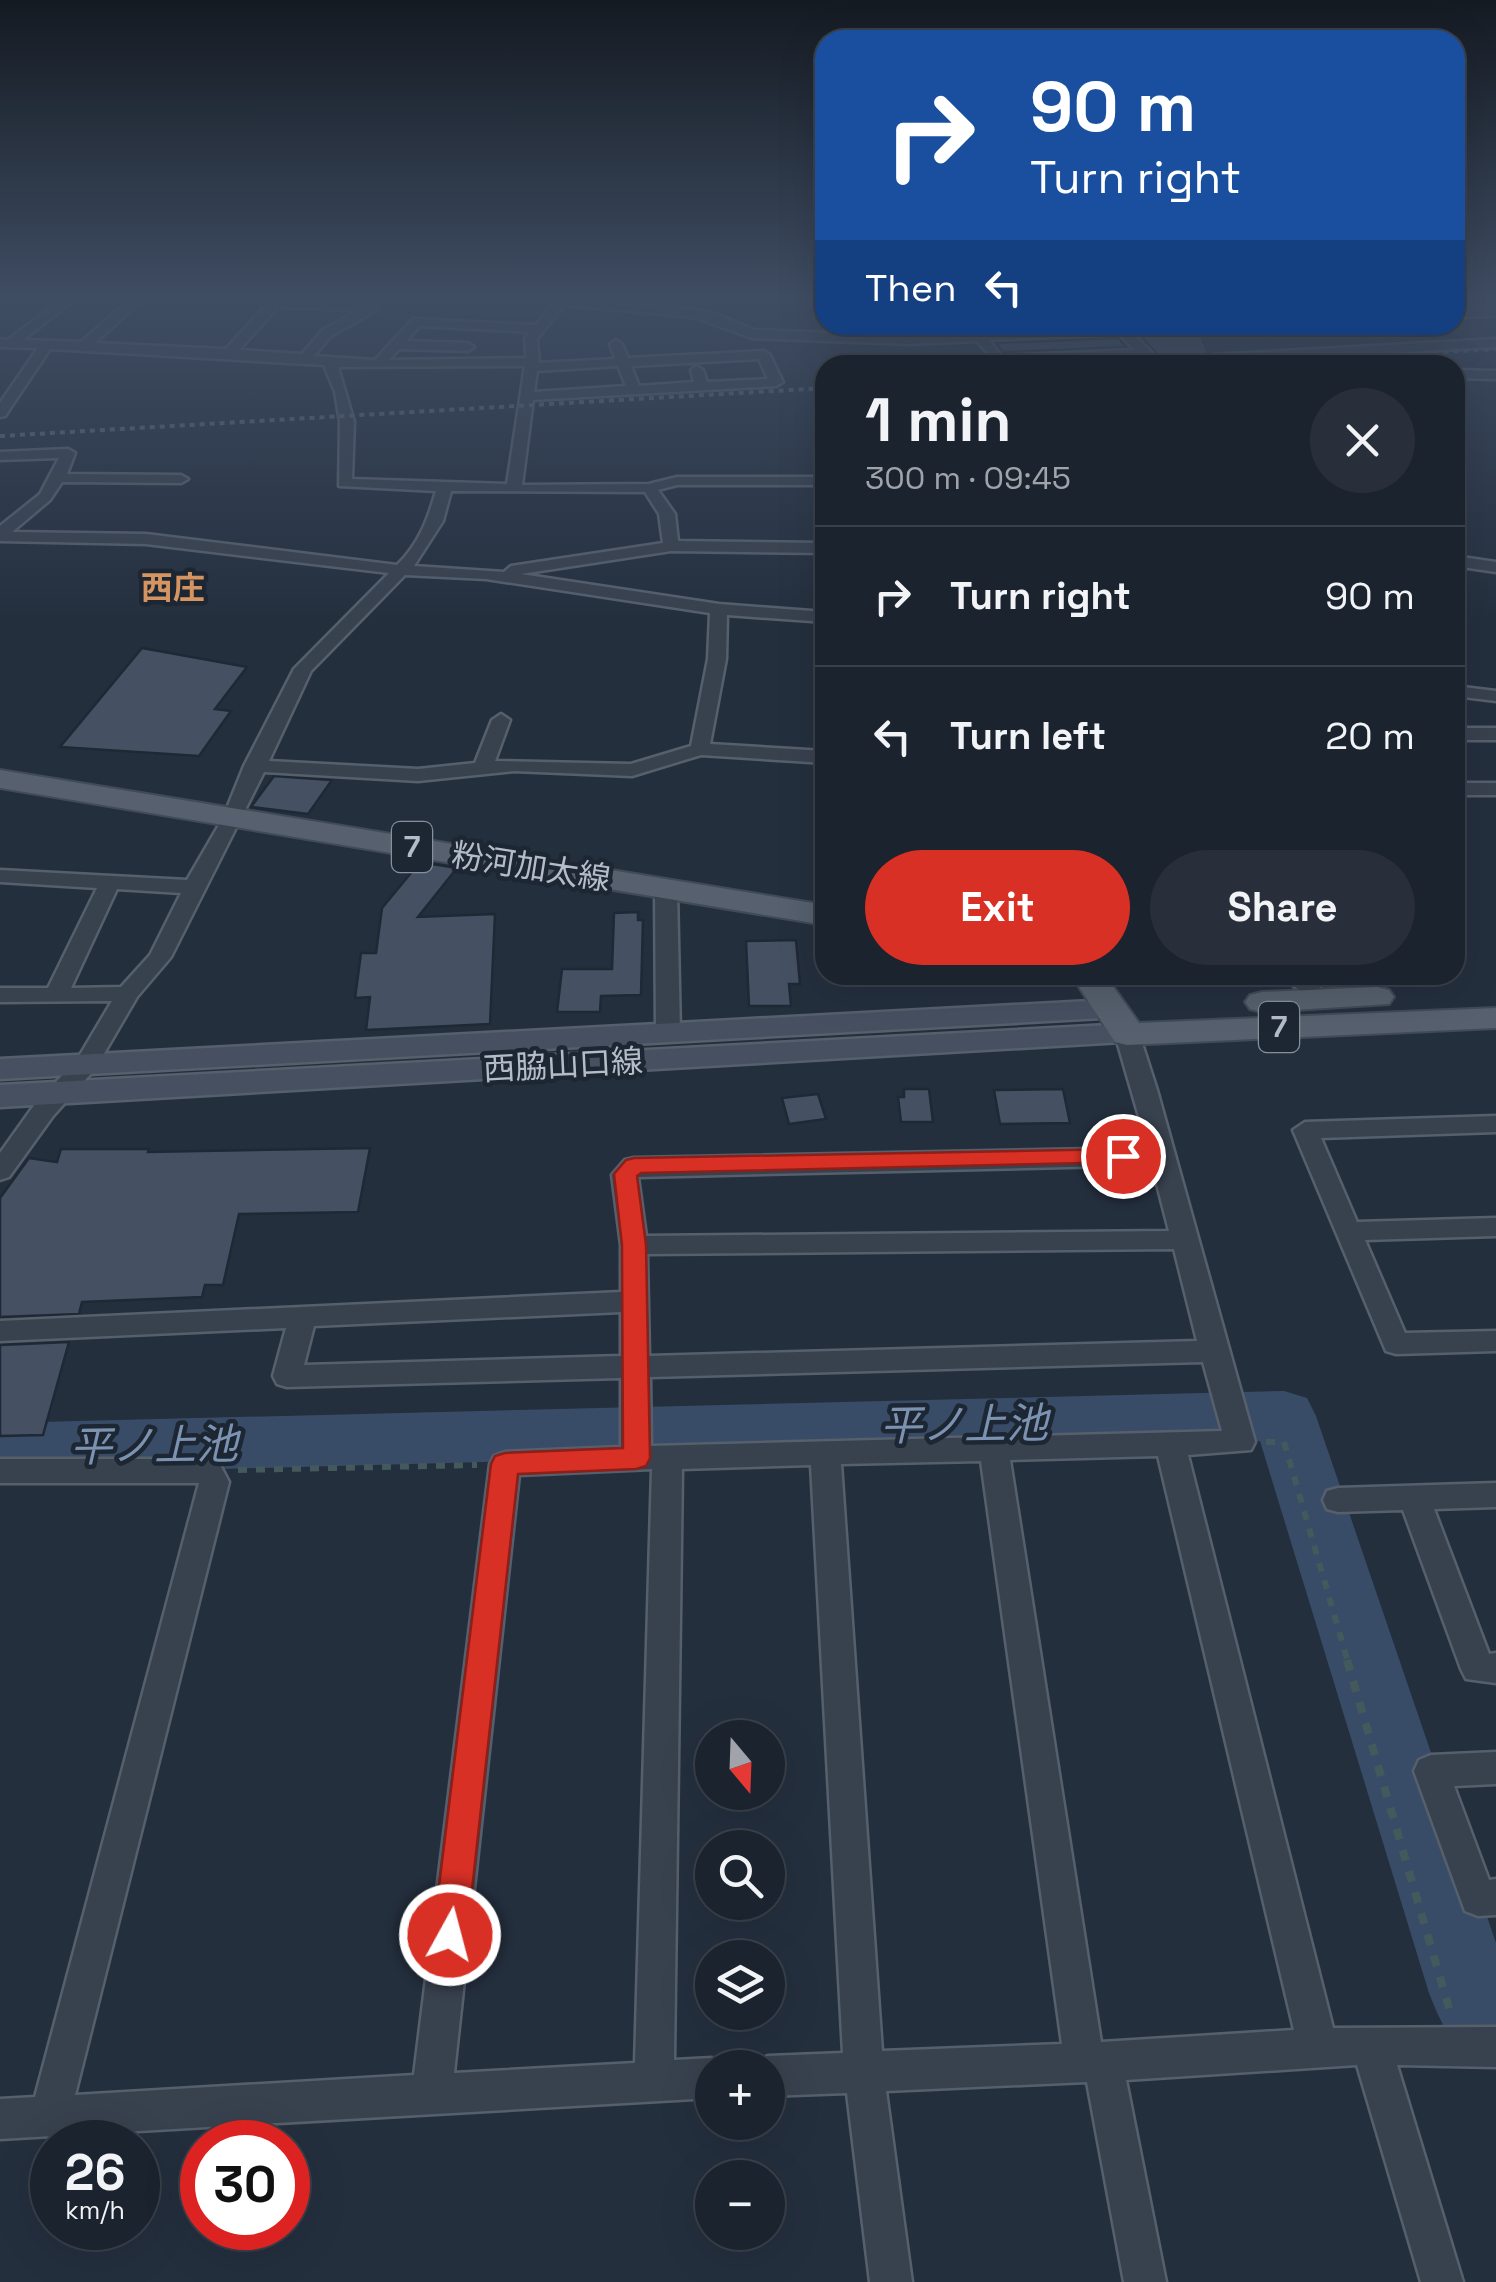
<!DOCTYPE html>
<meta charset="utf-8">
<style>
:root{--surface:#1b232e;--page:#282f3a;--text:#f1f3f6;--muted:#a0a4aa;--line:#39404a;--accent:#d93025}
body{margin:0;font-family:"Space Grotesk","Noto Sans JP",sans-serif;background:var(--page);color:var(--text);height:100vh;display:flex;flex-direction:column;font-size:38px;white-space:nowrap}
*{box-sizing:border-box;margin:0}
p{font-size:32px;color:var(--muted)}
.icon{flex:none;width:55px;height:55px;fill:none;stroke:currentColor;stroke-width:2;stroke-linecap:round;stroke-linejoin:round}
.map{position:relative;flex:1;overflow:hidden}
.sheet{position:absolute;left:815px;top:355px;width:650px;height:630px;display:flex;flex-direction:column;background:var(--surface);border-radius:30px;box-shadow:0 10px 40px #0002,0 0 0 2px var(--line)}
.sheet>*{flex:none}
.hud{position:absolute;left:815px;top:30px;width:650px;height:305px;border-radius:30px;box-shadow:0 10px 40px #0002,0 0 0 2px var(--line);background:#1a4fa0;color:#fff;overflow:hidden}
.needle{width:65px;rotate:161deg}
.controls{position:absolute;left:695px;top:1720px;display:grid;gap:20px}
.controls a{display:grid;place-items:center;width:90px;height:90px;border-radius:50%;background:var(--surface);box-shadow:0 10px 40px #0002,0 0 0 2px var(--line);font-size:50px}
.speed{position:absolute;left:30px;top:2120px;display:flex;gap:20px;font-size:50px;font-weight:700;text-align:center}
.speed>*{display:grid;place-content:center;width:130px;height:130px;border-radius:50%;background:var(--surface);box-shadow:0 10px 40px #0002,0 0 0 2px var(--line);line-height:1}
.speed small{font-size:25px;font-weight:400}
.speed .limit{border:15px solid #d22;background:#fff;color:#111}
.pin{position:absolute;display:grid;place-items:center;width:85px;height:85px;color:#fff;margin:-42px;border:5px solid #fff;border-radius:50%;box-shadow:0 2px 10px #0007}
.me{position:absolute;width:110px;margin:-55px;rotate:7deg;stroke-linejoin:round;filter:drop-shadow(0 0 8px #0008)}
.turn{display:flex;align-items:center;gap:35px;height:210px;padding:0 50px;font-size:45px}
.turn .icon{width:130px;height:130px;stroke-width:2.5}
.turn b{display:block;font-size:70px;line-height:85px}
.then{display:flex;align-items:center;height:95px;padding:0 50px;background:#0003;gap:20px;font-size:38px}
.round{display:grid;place-items:center;flex:none;width:105px;height:105px;border-radius:52px;background:var(--page)}
.headline{display:flex;align-items:center;justify-content:space-between;height:170px;padding:0 50px}
h1{font-size:60px;font-weight:800;line-height:75px}
.cta{display:flex;gap:20px;margin-top:auto;padding:20px 50px}
.cta a{flex:1;height:115px;border-radius:60px;background:var(--accent);color:#fff;font-size:40px;font-weight:800;line-height:115px;text-align:center}
.cta a+a{background:var(--page);color:var(--text)}
ul{padding:0;list-style:none}
li{display:flex;align-items:center;gap:30px;height:140px;padding:0 50px;border-top:2px solid var(--line)}
li div{flex:1}
li b{display:block;font-size:38px}
li em{font-style:normal}
.map>svg:first-child{display:block}
</style>
<div class="map">
<svg width="1496" height="2282" viewBox="0 0 1496 2282">
<rect width="100%" height="100%" fill="#242f3e"/>
<!-- green -->
<path fill="#263c3f" d="M 428,301 L 556,302 L 547,316 L 410,310 Z"/>
<g fill="none" stroke-linecap="round" stroke-linejoin="round">
<!-- river -->
<path fill="#394c67" fill-rule="evenodd" d="M 1284,1391 L 1307,1398 L 1316,1416 L 1496,1943 L 1496,2064 C 1453,2050 1445,2033 1429,1993 L 1260,1441 L 0,1475 L 0,1423 Z"/>
</g>
<!-- building -->
<path fill="#455162" stroke="#1f2835" stroke-width="2.5" d="M 1201,334 L 1208,354 L 1204,361 L 1174,362 L 1177,365 L 1056,365 L 1146,361 L 1156,353 L 1141,336 Z
M 1118,338 L 1126,347 L 1003,352 L 996,343 Z
M 142,648 L 247,667 L 215,709 L 231,711 L 199,756 L 60,747 Z
M 274,776 L 316,779 L 332,780 L 308,814 L 251,807 Z
M 420,862 L 457,868 L 418,917 L 495,914 L 490,1024 L 366,1030 L 370,997 L 355,998 L 361,953 L 376,953 L 382,908 Z
M 638,912 L 638,920 L 643,920 L 641,995 L 601,996 L 600,1012 L 557,1012 L 562,969 L 612,969 L 614,913 Z
M 796,940 L 800,984 L 789,984 L 791,1006 L 749,1006 L 746,941 Z
M 904,1089 L 929,1089 L 933,1122 L 901,1122 L 898,1097 L 904,1097 Z
M 1063,1089 L 1070,1123 L 1000,1124 L 994,1090 Z
M 818,1094 L 826,1119 L 789,1124 L 782,1098 Z
M 370,1148 L 358,1212 L 239,1214 L 223,1285 L 205,1285 L 202,1297 L 82,1302 L 79,1314 L 0,1317 L 0,1198 L 29,1158 L 57,1162 L 61,1149 L 149,1149 L 148,1152 Z
M 69,1342 L 43,1435 L 0,1436 L 0,1345 Z"/>
<g fill="none" stroke-linecap="round" stroke-linejoin="round">
<!-- street casing -->
<g stroke="#565f6c" stroke-width="5">
<path id="street" d="M 59,301 L 73,301 L 23,340 L 81,342 L 128,301 L 141,301 L 95,343 L 226,349 L 270,301 L 377,304 L 377,310 L 331,336 L 314,356 L 375,360 L 413,319 L 536,325 L 555,301 L 693,309 L 717,314 L 754,330 L 910,336 L 1233,325 L 1227,329 L 1132,333 L 1152,353 L 1146,357 L 997,364 L 977,341 L 910,344 L 752,338 L 693,317 L 564,305 L 537,339 L 539,363 L 615,359 L 610,344 L 616,340 L 622,344 L 628,358 L 764,351 L 770,355 L 783,382 L 776,386 L 533,400 L 522,485 L 649,484 L 677,477 L 825,477 L 825,485 L 677,485 L 658,490 L 675,514 L 678,541 L 825,543 L 825,553 L 671,551 L 521,574 L 719,604 L 825,612 L 825,622 L 727,615 L 726,659 L 710,744 L 825,751 L 825,763 L 701,755 L 632,776 L 514,771 L 418,781 L 264,772 L 171,957 L 137,997 L 95,1069 L 53,1116 L 9,1177 L 0,1180 L 0,1153 L 35,1104 L 77,1060 L 112,1001 L 0,1002 L 0,988 L 48,988 L 97,888 L 0,882 L 0,870 L 187,880 L 223,818 L 244,766 L 294,669 L 389,573 L 146,544 L 0,541 L 0,526 L 40,494 L 59,458 L 0,460 L 0,452 L 68,449 L 75,453 L 67,474 L 181,475 L 188,479 L 181,483 L 62,482 L 50,500 L 12,532 L 146,534 L 397,565 C 419,544 428,519 436,491 L 339,486 L 340,422 L 335,392 L 324,365 L 50,349 L 5,416 L 0,417 L 0,403 L 38,348 L 0,347 L 0,339 L 8,340 ZM 278,307 L 359,310 L 323,330 L 302,354 L 239,350 ZM 420,326 L 530,332 L 525,339 L 526,358 L 389,360 L 399,349 L 468,351 L 474,347 L 468,343 L 406,341 ZM 1119,334 L 1135,350 L 1001,356 L 989,340 ZM 759,359 L 768,379 L 707,382 L 703,370 L 697,366 L 691,370 L 694,382 L 639,386 L 631,366 ZM 525,366 L 507,484 L 352,479 L 354,422 L 338,367 ZM 618,366 L 626,386 L 534,392 L 537,371 ZM 451,491 L 645,492 L 659,514 L 663,543 L 511,566 L 504,572 L 414,566 L 443,521 ZM 405,575 L 486,579 L 710,613 L 708,659 L 691,746 L 631,764 L 495,761 L 510,720 L 501,714 L 492,720 L 475,763 L 418,769 L 269,761 L 311,671 ZM 117,889 L 181,893 L 150,955 L 121,987 L 71,988 Z
M 1496,308 L 1496,316 L 1455,317 L 1455,309 Z
M 1496,339 L 1496,347 L 1213,363 L 1207,359 L 1213,355 Z
M 1455,370 L 1496,371 L 1496,379 L 1455,378 Z
M 1455,556 L 1496,562 L 1496,572 L 1455,566 Z
M 1455,686 L 1496,691 L 1496,701 L 1455,696 Z
M 1455,728 L 1496,728 L 1496,740 L 1455,740 Z
M 1455,783 L 1496,783 L 1496,795 L 1455,795 Z
M 666,883 L 677,889 L 680,1033 L 668,1040 L 656,1033 L 655,889 Z
M 1278,975 C 1304,975 1314,977 1329,999 L 1318,1006 L 1310,1004 L 1301,991 Z
M 1127,1027 L 1139,1034 L 1157,1090 L 1255,1442 L 1251,1450 L 1188,1455 L 1333,2028 L 1496,2027 L 1496,2067 L 1397,2065 L 1463,2282 L 1421,2282 L 1357,2065 L 1126,2080 L 1166,2282 L 1124,2282 L 1087,2082 L 886,2091 L 912,2282 L 870,2282 L 847,2093 L 768,2096 L 768,2068 L 752,2068 L 754,2062 L 768,2056 L 843,2053 L 811,1465 L 682,1469 L 674,2060 L 712,2058 L 726,2064 L 727,2068 L 712,2068 L 712,2098 L 0,2139 L 0,2099 L 35,2097 L 199,1483 L 0,1483 L 0,1459 L 208,1459 L 219,1463 L 229,1482 L 75,2095 L 414,2075 L 490,1464 L 494,1456 L 505,1452 L 621,1447 L 621,1378 L 287,1387 L 277,1384 L 273,1376 L 286,1328 L 0,1341 L 0,1321 L 621,1292 L 621,1245 L 612,1175 L 625,1160 L 634,1158 L 1148,1148 L 1115,1034 ZM 1152,1165 L 1169,1231 L 646,1236 L 638,1177 ZM 1174,1249 L 1197,1341 L 649,1356 L 647,1254 ZM 621,1312 L 621,1356 L 304,1365 L 314,1326 ZM 1203,1362 L 1222,1431 L 651,1446 L 650,1377 ZM 1158,1456 L 1294,2030 L 1101,2042 L 1010,1460 ZM 981,1461 L 1062,2044 L 882,2051 L 841,1464 ZM 652,1469 L 635,2063 L 454,2073 L 519,1475 Z
M 1496,1116 L 1496,1132 L 1321,1138 L 1357,1222 L 1496,1218 L 1496,1236 L 1365,1240 L 1405,1333 L 1496,1331 L 1496,1351 L 1396,1354 L 1386,1351 L 1293,1130 L 1305,1122 Z
M 1496,1483 L 1496,1507 L 1434,1509 L 1489,1654 L 1496,1653 L 1496,1683 L 1466,1679 L 1461,1669 L 1403,1510 L 1338,1512 L 1327,1509 L 1323,1500 L 1327,1491 L 1338,1488 Z
M 1496,1752 L 1496,1784 L 1454,1786 L 1489,1880 L 1496,1879 L 1496,1915 L 1478,1916 L 1465,1911 L 1414,1771 L 1419,1760 L 1431,1755 Z"/>
</g>
<!-- secondary casing -->
<g stroke="#565f6c" stroke-width="5">
<path id="secondary" d="M 1109,1000 L 1120,1003 L 1125,1010 L 1120,1017 L 0,1079 L 0,1059 Z
M 1127,1024 L 1139,1027 L 1143,1034 L 1139,1041 L 0,1107 L 0,1085 Z"/>
</g>
<!-- primary casing -->
<g stroke="#414a57" stroke-width="4">
<path id="primary" d="M 0,770 L 825,905 L 825,925 L 0,788 Z
M 1071,975 L 1105,975 L 1139,1023 L 1496,1008 L 1496,1028 L 1127,1045 L 1115,1042 Z
M 1377,987 L 1389,990 L 1394,997 L 1389,1004 L 1262,1012 L 1250,1009 L 1245,1002 L 1250,995 L 1262,992 Z"/>
</g>
<!-- path-far1 -->
<path stroke="#44595c" stroke-width="6" stroke-dasharray="9 9" stroke-linecap="butt" d="M 1266,1442 L 1284,1442 L 1348,1662
M 238,1470 L 477,1465"/>
<!-- path -->
<path stroke="#44595c" stroke-width="8" stroke-dasharray="11 11" stroke-linecap="butt" d="M 1347,1660 L 1451,2015"/>
<!-- street -->
<use href="#street" fill="#38414e" fill-rule="evenodd"/>
<!-- secondary -->
<use href="#secondary" fill="#465061" fill-rule="evenodd"/>
<!-- primary -->
<use href="#primary" fill="#56606e" fill-rule="evenodd"/>
<!-- rail -->
<path stroke="#5a6575" stroke-width="4" stroke-dasharray="5 5" stroke-linecap="butt" d="M 1224,365 L 1496,349
M 0,436 L 825,388"/>
</g>
<!-- sky -->
<linearGradient id="sky" x2="0" y2="1"><stop stop-color="#141a22"/><stop offset="0.48" stop-color="#3f4d63"/><stop offset="1" stop-color="#3f4d63" stop-opacity="0"/></linearGradient>
<rect width="1496" height="621" fill="url(#sky)"/>
<!-- route -->
<path fill="#d93025" stroke="#8d1f18" stroke-width="2.5" d="M 1123,1149 L 1134,1156 L 1131,1162 L 641,1173 L 637,1176 L 646,1245 L 650,1458 L 646,1466 L 636,1469 L 518,1474 L 467,1935 L 462,1947 L 450,1951 L 438,1947 L 433,1935 L 491,1464 L 495,1456 L 505,1453 L 623,1448 L 622,1245 L 614,1174 L 626,1160 L 634,1158 Z"/>
<g text-anchor="middle" stroke-width="9" stroke-linejoin="round" paint-order="stroke">
<!-- shield labels -->
<g fill="#1d2633" stroke="#878f9c" stroke-width="2.5">
<rect x="392" y="822" width="40" height="50" rx="8"/>
<rect x="1259" y="1002" width="40" height="50" rx="8"/>
</g>
<g font-size="30" font-weight="bold" fill="#b4bcc9">
<text x="412" y="857">7</text>
<text x="1279" y="1037">7</text>
</g>
<!-- far-quarter labels -->
<g font-size="32" font-weight="bold" fill="#d59563" stroke="#1d2633">
<text x="173" y="599">西庄</text>
</g>
<!-- street labels -->
<g font-size="32" fill="#b4bcc9" stroke="#1d2633">
<text transform="translate(531 867) rotate(9)" y="11">粉河加太線</text>
<text transform="translate(563 1065) rotate(-3)" y="11">西脇山口線</text>
</g>
<!-- near-water labels -->
<g font-size="42" font-style="italic" fill="#7c92b1" stroke="#1d2633">
<text transform="translate(964 1424) rotate(-1)" y="15">平ノ上池</text>
<text transform="translate(154 1445) rotate(-1)" y="15">平ノ上池</text>
</g>
</g>
</svg>
<div class="controls">
<a><svg class="needle" viewBox="-14 -14 28 28"><path d="M0-13l5 13h-10z" fill="#e53935"/><path d="M0 13l5-13h-10z" fill="#a0a4aa"/></svg></a>
<a><svg class="icon" aria-label="search" viewBox="0 0 24 24"><circle cx="10" cy="10" r="6"/><path d="M15 15l6 6"/></svg></a>
<a><svg class="icon" aria-label="layers" viewBox="0 0 24 24"><path d="M12 4l9 5-9 5-9-5zM3 14l9 5 9-5"/></svg></a>
<a>+</a>
<a>−</a>
</div>
<div class="speed"><div>26<small>km/h</small></div><div class="limit">30</div></div>
<div class="pin" style="left:1123px;top:1156px;background:#d93025"><svg class="icon" aria-label="arrive" viewBox="0 0 24 24"><path d="M6 21V4h12l-3 4 3 4H6"/></svg></div>
<svg class="me" style="left:450px;top:1935px" viewBox="-20 -20 40 40"><circle r="17" fill="#d93025" stroke="#fff" stroke-width="3"/><path d="M0-11L8 9 0 5-8 9z" fill="#fff"/></svg>
<div class="hud">
<div class="turn"><svg class="icon" aria-label="right" viewBox="0 0 24 24"><path d="M7 20v-9h11M14 6l5 5-5 5"/></svg><div><b>90 m</b>Turn right</div></div>
<div class="then">Then<svg class="icon" aria-label="left" viewBox="0 0 24 24"><path d="M17 20v-9H6M10 6l-5 5 5 5"/></svg></div>
</div>
<section class="sheet">
<div class="headline"><div><h1>1 min</h1><p>300 m · 09:45</p></div><a class="round"><svg class="icon" aria-label="close" viewBox="0 0 24 24"><path d="M6 6l12 12M18 6L6 18"/></svg></a></div>
<ul>
<li><svg class="icon" aria-label="right" viewBox="0 0 24 24"><path d="M7 20v-9h11M14 6l5 5-5 5"/></svg><div><b>Turn right</b></div><em>90 m</em></li>
<li><svg class="icon" aria-label="left" viewBox="0 0 24 24"><path d="M17 20v-9H6M10 6l-5 5 5 5"/></svg><div><b>Turn left</b></div><em>20 m</em></li>
</ul>
<div class="cta"><a>Exit</a><a>Share</a></div>
</section>
</div>
